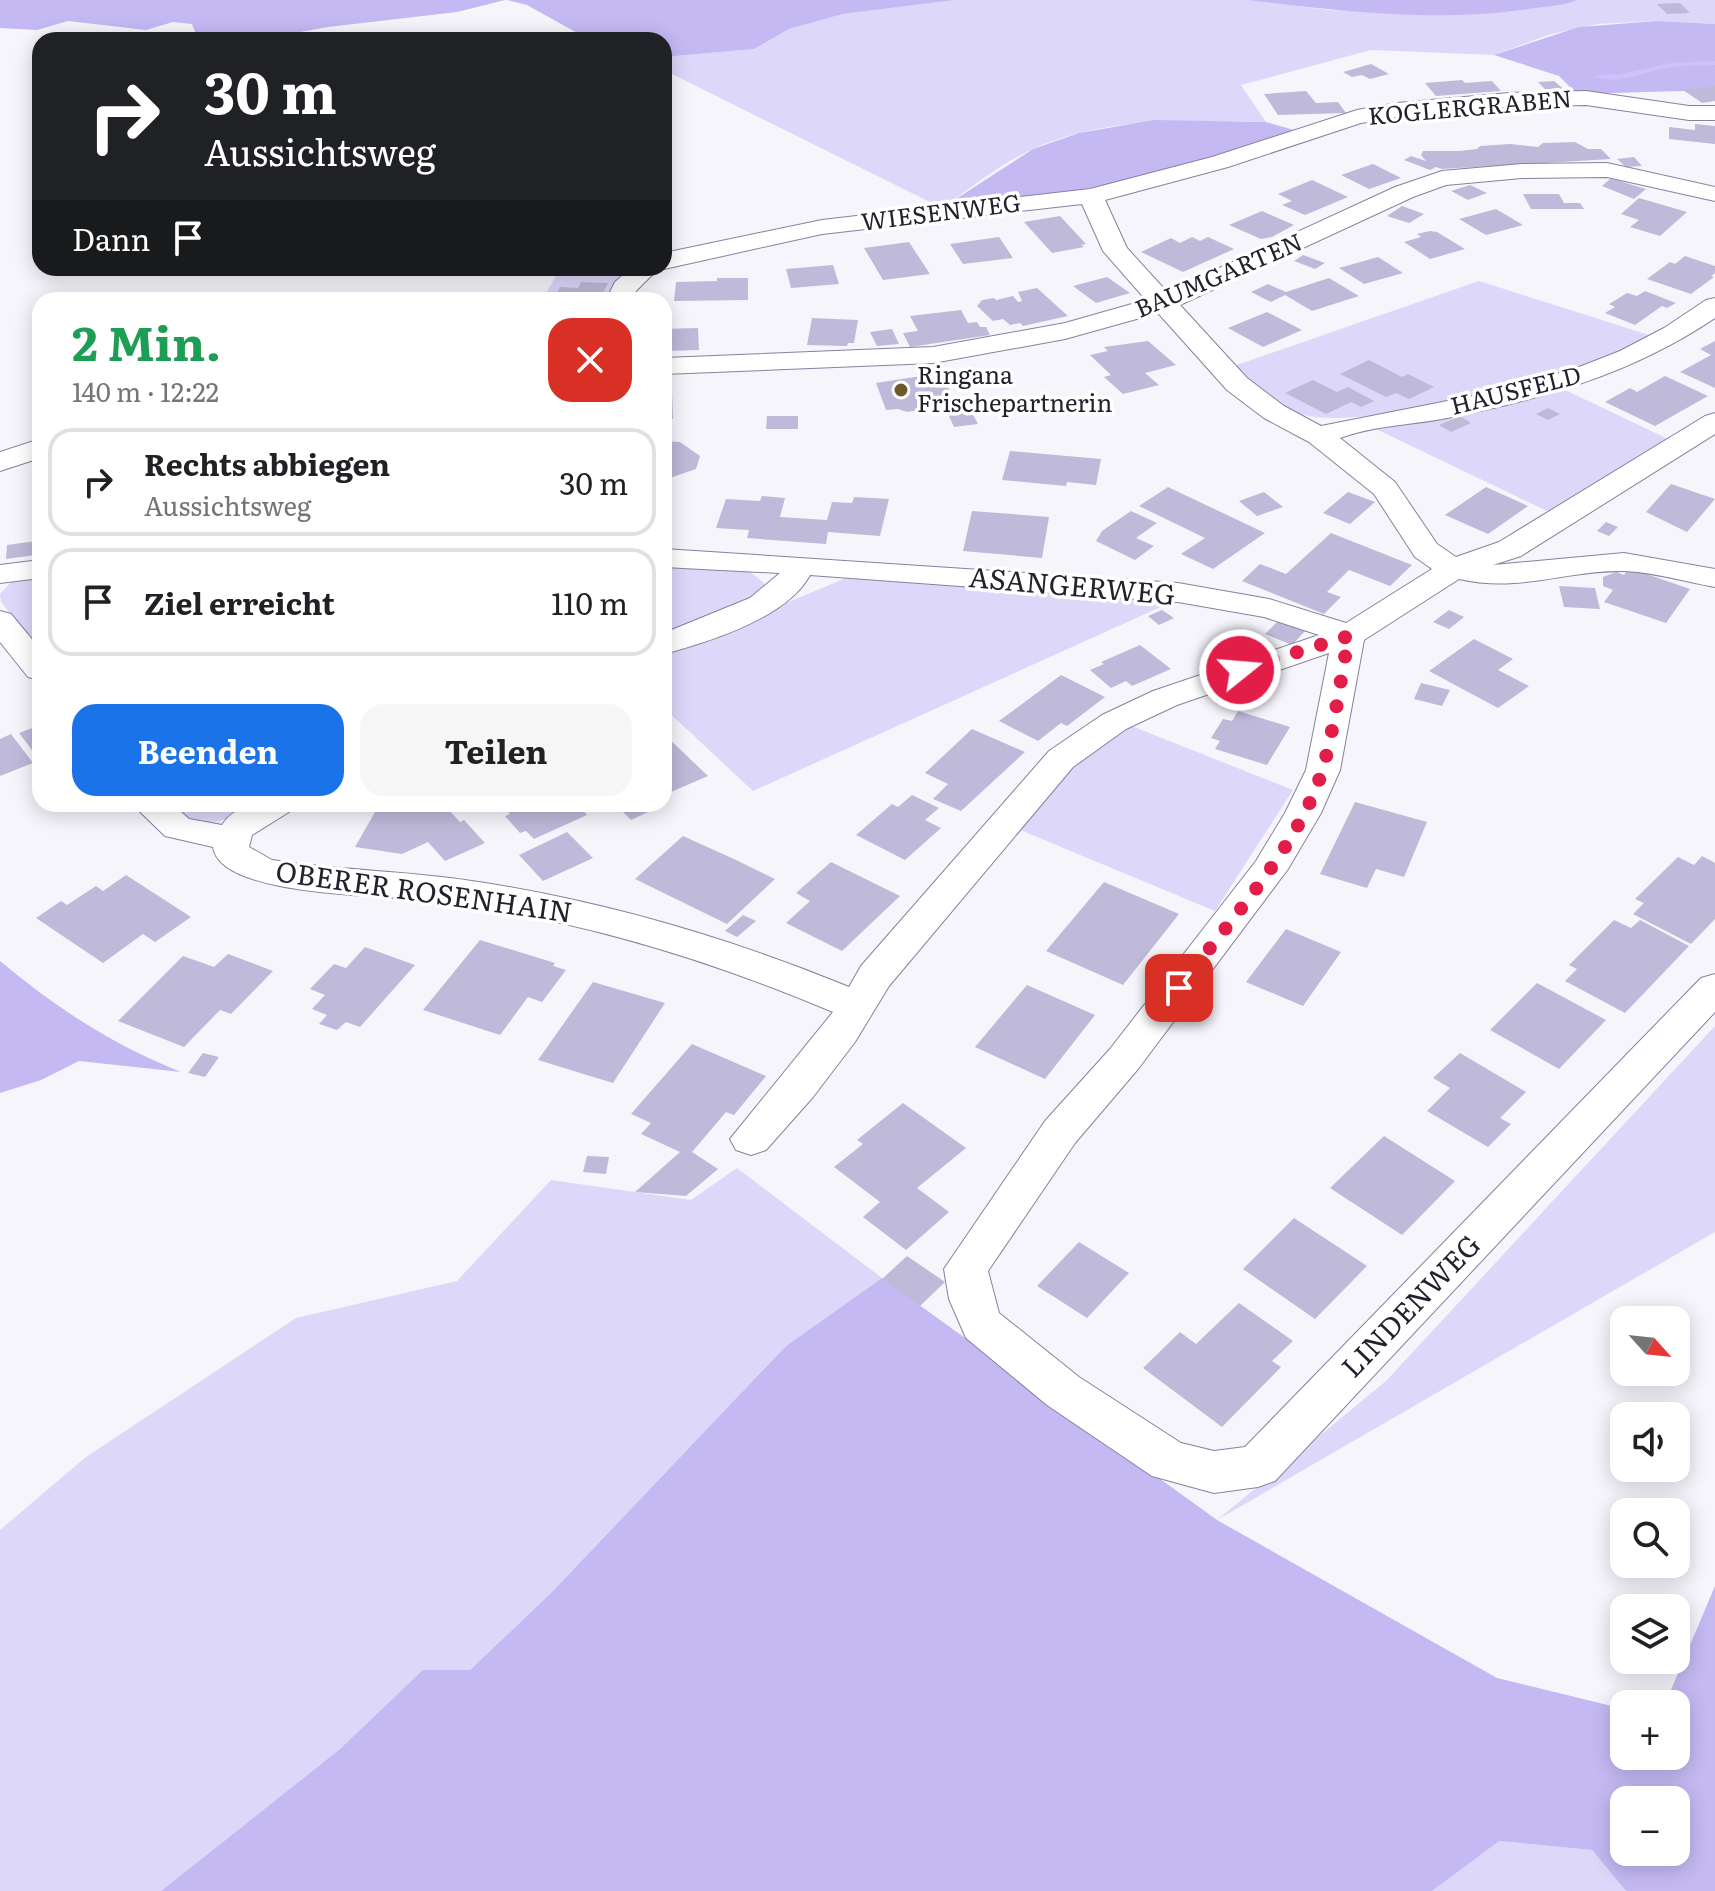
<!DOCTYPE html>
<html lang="de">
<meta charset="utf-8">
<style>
:root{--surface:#fff;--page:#f6f6f6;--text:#202124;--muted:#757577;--line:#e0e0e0;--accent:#1a73e8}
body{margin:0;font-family:Literata,serif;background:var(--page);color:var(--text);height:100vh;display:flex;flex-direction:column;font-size:30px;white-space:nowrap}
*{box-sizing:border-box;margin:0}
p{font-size:26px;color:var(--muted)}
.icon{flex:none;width:44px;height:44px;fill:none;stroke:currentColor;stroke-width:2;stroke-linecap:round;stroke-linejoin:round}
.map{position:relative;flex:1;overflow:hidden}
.details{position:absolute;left:32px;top:292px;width:640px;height:520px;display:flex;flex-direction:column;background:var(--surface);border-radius:24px;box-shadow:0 4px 20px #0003}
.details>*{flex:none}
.hud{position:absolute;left:32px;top:32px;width:640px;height:244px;border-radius:24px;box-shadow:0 4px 20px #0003;background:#202124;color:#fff;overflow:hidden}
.needle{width:52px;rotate:117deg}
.buttons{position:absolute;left:1610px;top:1306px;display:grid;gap:16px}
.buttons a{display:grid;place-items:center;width:80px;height:80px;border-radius:16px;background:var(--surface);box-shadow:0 4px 20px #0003;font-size:40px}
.pin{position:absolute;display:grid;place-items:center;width:68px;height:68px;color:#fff;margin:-34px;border-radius:16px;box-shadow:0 4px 12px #0006}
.me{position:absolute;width:88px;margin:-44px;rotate:73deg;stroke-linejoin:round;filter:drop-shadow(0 0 6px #0008)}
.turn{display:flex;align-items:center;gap:28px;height:168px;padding:0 40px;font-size:36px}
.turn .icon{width:104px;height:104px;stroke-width:2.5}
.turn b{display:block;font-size:56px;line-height:68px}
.then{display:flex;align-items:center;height:76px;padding:0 40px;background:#0003;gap:16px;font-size:30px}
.round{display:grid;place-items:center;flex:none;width:84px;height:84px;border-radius:24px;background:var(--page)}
.head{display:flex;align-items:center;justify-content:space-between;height:136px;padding:0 40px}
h1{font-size:48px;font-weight:700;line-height:60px;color:#1e9e55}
.primary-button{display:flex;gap:16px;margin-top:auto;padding:16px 40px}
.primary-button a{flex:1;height:92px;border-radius:24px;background:var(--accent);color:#fff;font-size:32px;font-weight:700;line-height:92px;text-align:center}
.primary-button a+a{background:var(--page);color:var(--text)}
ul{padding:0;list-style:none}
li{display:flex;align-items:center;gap:24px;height:108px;margin:0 16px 12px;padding:0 24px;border:4px solid var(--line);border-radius:24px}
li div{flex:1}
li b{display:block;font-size:30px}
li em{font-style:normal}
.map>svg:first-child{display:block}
</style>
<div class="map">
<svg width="1715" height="1891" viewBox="0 0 1715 1891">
<rect width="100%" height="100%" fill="#f6f5fc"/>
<!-- green -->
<path fill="#ddd7fa" d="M 955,0 L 1247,0 L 1329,10 L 1440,14 L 1508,12 L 1577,0 L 1715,0 L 1715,24 L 1657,21 L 1597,24 L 1548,35 L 1494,55 L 1371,50 L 1241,85 L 1266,122 C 1186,121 1110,116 1035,148 C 1002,162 971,188 942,208 L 664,70 L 664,57 L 754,49 L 789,29 L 843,14 Z
M 595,268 L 627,268 L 616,280 L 607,300 L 542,300 L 556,276 Z
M 1479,281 L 1652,336 C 1642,342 1631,349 1620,354 C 1559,380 1365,431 1304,415 C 1278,409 1252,385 1234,366 Z
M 1561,388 L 1668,439 L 1549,512 L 1376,429 Z
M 664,566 L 747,569 L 766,585 L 758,598 L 664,636 Z
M 40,576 L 40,650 L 1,602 L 0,594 L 11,582 Z
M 846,578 L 856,577 L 1174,601 L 753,791 L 664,708 L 664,654 Z
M 1129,725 L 1293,790 L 1215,911 L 1013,827 L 1055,779 Z
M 165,804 L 255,804 C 221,826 198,831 165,804 Z
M 1715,1026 L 1715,1232 L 1217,1520 L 1386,1381 Z
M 737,1168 L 882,1278 L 786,1346 L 550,1594 L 470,1670 L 423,1671 L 340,1749 L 161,1891 L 0,1891 L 0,1530 L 86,1457 L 296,1318 L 457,1281 L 551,1180 L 691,1200 Z
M 1498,1841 L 1592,1850 L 1626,1891 L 1432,1891 Z"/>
<!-- forest -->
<path fill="#c5b9f4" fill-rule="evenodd" d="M 0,0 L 505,0 L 457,12 L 328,27 L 256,40 L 198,40 L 192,24 L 173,22 L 146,30 L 68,21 L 37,30 L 0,28 Z
M 507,0 L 955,0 L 843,14 L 789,29 L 754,49 L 664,57 L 664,40 L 590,40 L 527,5 Z
M 1247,0 L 1577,0 C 1563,6 1545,6 1529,9 C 1436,23 1339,11 1247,0 Z
M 1657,21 L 1715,24 L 1715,90 L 1577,94 L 1559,76 L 1494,55 L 1579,27 Z
M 1154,120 L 1266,122 L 1294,130 C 1218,156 1142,179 1063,193 C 1023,200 982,203 942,208 L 1033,149 L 1079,133 Z
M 0,961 C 56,1008 113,1045 181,1072 L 79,1061 L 41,1080 L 0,1093 Z
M 882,1278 L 1217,1520 L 1497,1678 L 1624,1709 L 1624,1756 L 1676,1756 L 1676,1704 L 1665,1704 L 1715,1586 L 1715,1891 L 1626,1891 L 1592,1850 L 1499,1841 L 1432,1891 L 161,1891 L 340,1749 L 423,1670 L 470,1670 L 550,1594 L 786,1346 ZM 1624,1800 L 1676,1800 L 1676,1852 L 1624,1852 Z"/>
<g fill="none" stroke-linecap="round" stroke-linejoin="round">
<!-- stream -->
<path fill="#cec2fd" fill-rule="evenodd" d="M 1715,61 L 1715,65 C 1700,66 1685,65 1670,67 C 1647,71 1617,85 1595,77 L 1598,75 L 1621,74 L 1671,63 Z"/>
</g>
<!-- building -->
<path fill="#bfb9da" d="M 1680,3 L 1690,13 L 1667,14 L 1657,4 Z
M 1371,64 L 1389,74 L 1370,79 L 1362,75 L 1352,77 L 1343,72 Z
M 1462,80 L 1465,83 L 1492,81 L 1501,91 L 1436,96 L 1425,83 Z
M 1554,81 L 1566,91 L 1549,93 L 1538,82 Z
M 1715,86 L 1715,101 L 1702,103 L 1683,90 Z
M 1306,91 L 1316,103 L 1338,102 L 1346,113 L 1278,115 L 1264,94 Z
M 1695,124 L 1715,126 L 1715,144 L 1669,139 L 1669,127 L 1695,130 Z
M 1575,142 L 1588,149 L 1601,149 L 1611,159 L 1442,169 L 1436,167 L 1430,170 L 1404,160 L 1411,156 L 1426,161 L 1421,155 L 1423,151 L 1459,151 L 1477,149 L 1480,146 L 1510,144 L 1538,147 L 1543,143 Z
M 1634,157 L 1642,166 L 1626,167 L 1617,159 Z
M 1373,164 L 1401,178 L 1369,189 L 1341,175 Z
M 1610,179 L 1616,180 L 1646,189 L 1634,199 L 1602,186 Z
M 1312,180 L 1348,197 L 1305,215 L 1282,205 L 1292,201 L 1278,194 Z
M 1470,185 L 1487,193 L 1468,200 L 1451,191 Z
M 1523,194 L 1559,194 L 1564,203 L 1580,203 L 1584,209 L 1531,209 Z
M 1639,198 L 1687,212 L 1660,236 L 1630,227 L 1639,220 L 1621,214 Z
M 1402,206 L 1424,214 L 1409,223 L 1387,216 Z
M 1496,209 L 1523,225 L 1486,235 L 1459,219 Z
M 1262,211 L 1294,225 L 1272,237 L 1261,239 L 1229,225 Z
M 1060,216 L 1086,244 L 1081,245 L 1084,247 L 1052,253 L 1024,222 Z
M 1430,231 L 1437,232 L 1465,249 L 1430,259 L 1404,242 L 1421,237 L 1417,234 Z
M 999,237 L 1013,258 L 963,264 L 950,244 Z
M 1192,237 L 1200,241 L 1208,237 L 1234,249 L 1183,272 L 1141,252 L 1171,238 L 1180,243 Z
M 909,242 L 930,274 L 883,280 L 864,248 Z
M 1303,255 L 1325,263 L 1315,269 L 1294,261 Z
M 1685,256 L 1715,266 L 1715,273 L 1711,276 L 1714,277 L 1691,294 L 1647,279 L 1670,262 L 1675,264 Z
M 1378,257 L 1403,273 L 1364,284 L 1339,268 Z
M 833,265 L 839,284 L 791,288 L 786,269 Z
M 1107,277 L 1130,293 L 1096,303 L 1073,286 Z
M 717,278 L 748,278 L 748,300 L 674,301 L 676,282 L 717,281 Z
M 1329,278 L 1359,296 L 1312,311 L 1285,295 L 1271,302 L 1251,292 L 1268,284 L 1286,292 Z
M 581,282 L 608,283 L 600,300 L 553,300 L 560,287 L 578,288 Z
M 1037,288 L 1068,316 L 1023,326 L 1020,323 L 1010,325 L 1003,319 L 993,321 L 977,306 L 982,300 L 994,298 L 996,300 L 1013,296 L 1018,302 L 1022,301 L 1018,292 Z
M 1645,291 L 1676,303 L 1667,308 L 1662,306 L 1635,325 L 1605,313 L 1615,307 L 1609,304 L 1627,293 L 1637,296 Z
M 961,310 L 968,323 L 977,322 L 980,327 L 986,327 L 990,335 L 910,347 L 903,333 L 918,331 L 910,316 Z
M 1267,312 L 1302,330 L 1263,347 L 1228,328 Z
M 812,318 L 858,320 L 854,343 L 848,343 L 847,346 L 807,345 Z
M 698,328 L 699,350 L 664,351 L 664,329 Z
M 892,329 L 899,344 L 877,346 L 870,332 Z
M 1148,341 L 1176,365 L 1145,373 L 1159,385 L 1123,394 L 1104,377 L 1111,375 L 1090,355 L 1108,351 L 1104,347 Z
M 1715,341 L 1715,388 L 1680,372 L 1711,355 L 1700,349 Z
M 1369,360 L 1402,377 L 1408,374 L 1434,387 L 1409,399 L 1396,393 L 1386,397 L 1340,374 Z
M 921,376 L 922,379 L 944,377 L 955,404 L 907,412 L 898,409 L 886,410 L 876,383 Z
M 1665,376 L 1708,396 L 1655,426 L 1605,402 L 1630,388 L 1637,392 Z
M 1313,380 L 1337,392 L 1348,387 L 1374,401 L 1361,407 L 1351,402 L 1326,414 L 1285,393 Z
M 664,392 L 672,392 L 673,419 L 664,419 Z
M 1548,408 L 1560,414 L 1548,420 L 1536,414 Z
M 971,411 L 978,424 L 954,427 L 948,414 Z
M 767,416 L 798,416 L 798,429 L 766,429 Z
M 1460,416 L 1471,423 L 1451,432 L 1439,425 Z
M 664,441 L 680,442 L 700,456 L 696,469 L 664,480 Z
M 1010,451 L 1101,459 L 1096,485 L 1067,482 L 1066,486 L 1002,480 Z
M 1671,484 L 1715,499 L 1687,532 L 1646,512 Z
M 1168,487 L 1265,533 L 1213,569 L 1181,554 L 1205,538 L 1139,506 Z
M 1486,487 L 1528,506 L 1488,534 L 1445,515 Z
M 1264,492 L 1283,507 L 1257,516 L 1239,501 Z
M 1348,492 L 1375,502 L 1350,524 L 1323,513 Z
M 762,496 L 785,498 L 780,517 L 827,520 L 832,502 L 852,503 L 854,497 L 889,499 L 880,536 L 828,532 L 826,544 L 747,538 L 749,530 L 716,528 L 726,499 L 760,501 Z
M 972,511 L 1049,517 L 1042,558 L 963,551 Z
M 1131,511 L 1157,523 L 1136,538 L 1154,546 L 1135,560 L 1096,541 L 1102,531 Z
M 1606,522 L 1618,527 L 1609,536 L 1597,531 Z
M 1331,533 L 1412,565 L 1390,586 L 1349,570 L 1327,592 L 1341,597 L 1324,614 L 1242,581 L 1260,564 L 1286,574 Z
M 36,541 L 36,555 L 6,559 L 7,545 Z
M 1629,568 L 1690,589 L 1666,623 L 1604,602 L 1613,590 L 1603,586 L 1603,577 L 1616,572 L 1624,575 Z
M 1559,586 L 1595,588 L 1600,609 L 1564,607 Z
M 1162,610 L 1174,618 L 1159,625 L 1148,616 Z
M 1449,610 L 1464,617 L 1449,629 L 1433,622 Z
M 1280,619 L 1307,629 L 1292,645 L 1265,634 Z
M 1235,629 L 1258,640 L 1239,654 L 1215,643 Z
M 1474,639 L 1513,659 L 1498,670 L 1529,686 L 1498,708 L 1429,671 Z
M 1140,645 L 1171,669 L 1132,686 L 1126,681 L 1111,688 L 1090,670 L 1104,664 L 1101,662 Z
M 1061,675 L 1105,697 L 1067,726 L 1061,723 L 1038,741 L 999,721 Z
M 1421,683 L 1450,690 L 1442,706 L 1414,699 Z
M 1238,711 L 1290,727 L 1267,765 L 1215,749 L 1220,741 L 1211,738 L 1223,719 L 1232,721 Z
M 40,725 L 40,747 L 32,750 L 19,733 Z
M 972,729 L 1025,752 L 961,811 L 933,799 L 948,784 L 925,773 Z
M 11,734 L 33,763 L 0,776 L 0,739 Z
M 664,734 L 708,776 L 664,795 Z
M 912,795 L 939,808 L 925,820 L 941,828 L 905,860 L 856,835 L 892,804 L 898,807 Z
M 1355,802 L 1427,822 L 1404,877 L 1376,869 L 1367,888 L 1320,874 Z
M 406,804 L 443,804 L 460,822 L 464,820 L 485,843 L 445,861 L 428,842 L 402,854 L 355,847 L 379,805 L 396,808 Z
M 500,804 L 577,804 L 587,815 L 534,839 L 526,831 L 520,833 L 505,816 L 510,814 Z
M 615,804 L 665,804 L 631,820 Z
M 567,832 L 593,858 L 543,881 L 519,855 Z
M 683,836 L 734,859 L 775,879 L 727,924 L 635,879 Z
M 1702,856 L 1715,863 L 1715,919 L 1691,944 L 1633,914 L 1644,903 L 1635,899 L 1678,857 L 1694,865 Z
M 831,862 L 900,896 L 842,951 L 786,923 L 810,901 L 796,893 Z
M 126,875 L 191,917 L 155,942 L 143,934 L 103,963 L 36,918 L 61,901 L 67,905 L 96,886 L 103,891 Z
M 1104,882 L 1179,914 L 1123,985 L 1046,951 Z
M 743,915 L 756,921 L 737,937 L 725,931 Z
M 1614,920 L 1631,928 L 1640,920 L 1689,946 L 1625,1013 L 1565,981 L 1577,969 L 1569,965 Z
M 1286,929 L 1341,952 L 1303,1006 L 1246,982 Z
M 480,940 L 555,963 L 553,966 L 566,970 L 542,1002 L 528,997 L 500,1035 L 423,1010 Z
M 365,947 L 415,965 L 360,1027 L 346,1022 L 337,1030 L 319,1024 L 327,1015 L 312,1009 L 325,995 L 310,989 L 334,964 L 346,968 Z
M 228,954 L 273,971 L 231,1014 L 220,1010 L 184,1047 L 118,1021 L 183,956 L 214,967 Z
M 593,982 L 665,1003 L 613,1083 L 538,1060 Z
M 1537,983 L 1606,1020 L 1559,1069 L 1490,1030 Z
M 1027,985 L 1095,1015 L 1045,1079 L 975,1047 Z
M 692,1044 L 766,1076 L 734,1115 L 726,1112 L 692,1152 L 718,1169 L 686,1196 L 635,1192 L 680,1152 L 641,1134 L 651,1123 L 631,1114 Z
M 203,1053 L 219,1057 L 205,1077 L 188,1073 Z
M 1460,1053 L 1526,1092 L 1500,1118 L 1511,1124 L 1488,1147 L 1427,1111 L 1450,1088 L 1433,1078 Z
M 903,1103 L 966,1148 L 917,1188 L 949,1212 L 906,1250 L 863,1217 L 880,1202 L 834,1167 L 863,1144 L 857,1140 Z
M 1384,1136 L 1455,1181 L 1402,1235 L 1330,1188 Z
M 587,1156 L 609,1157 L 606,1174 L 583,1172 Z
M 1294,1218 L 1367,1266 L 1315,1319 L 1243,1269 Z
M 1079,1242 L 1129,1273 L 1087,1318 L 1037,1286 Z
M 907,1256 L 945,1282 L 920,1306 L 882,1279 Z
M 1239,1303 L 1293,1341 L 1272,1361 L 1281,1367 L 1222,1427 L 1143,1368 L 1180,1332 L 1196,1344 Z"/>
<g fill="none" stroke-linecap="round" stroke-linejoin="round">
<!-- minor casing -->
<g stroke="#8781a0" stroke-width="2">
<path id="minor" d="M 1586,91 L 1689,106 L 1715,106 L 1715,120 L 1689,120 L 1586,105 L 1509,107 L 1397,117 L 1361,123 L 1228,167 L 1105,200 L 1127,248 L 1167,292 L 1395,187 L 1442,171 L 1522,164 L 1607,163 L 1715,187 L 1715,201 L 1607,177 L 1522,178 L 1446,185 L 1413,197 L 1180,305 L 1247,378 L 1284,406 L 1321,426 L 1488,393 L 1574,369 L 1620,351 L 1664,328 L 1706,300 L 1715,298 L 1715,318 C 1632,374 1540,400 1442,419 C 1409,425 1372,426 1340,438 L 1395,482 L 1437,544 L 1456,557 L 1499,542 L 1705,416 L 1715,413 L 1715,434 L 1521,556 L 1493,565 L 1624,553 L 1715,569 L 1715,587 C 1686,582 1654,572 1624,571 C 1566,570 1520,593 1459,579 L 1364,640 L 1340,770 L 1321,813 L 1288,869 L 1138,1069 L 1075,1143 L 988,1271 L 999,1313 L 1079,1377 L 1181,1443 L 1214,1451 L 1245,1447 L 1701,978 L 1715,974 L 1715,1012 L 1275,1481 L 1258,1487 L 1214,1493 L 1152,1476 L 1047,1405 L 966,1338 L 949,1299 L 944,1269 L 1045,1121 L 1110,1049 L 1256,861 L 1285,813 L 1306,770 L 1329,653 L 1177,705 L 1126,729 L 1073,767 L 889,986 L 855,1042 L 813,1097 L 766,1150 L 751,1155 L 736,1150 L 730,1139 L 833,1012 C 693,953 550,911 398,898 C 361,895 219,893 213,847 L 165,836 L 132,804 L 172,804 L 189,819 L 222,825 C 238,800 268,804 294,804 L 289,812 L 252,835 L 249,847 L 272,860 C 343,871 415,871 485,883 C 610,903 732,939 849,987 L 861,966 L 1049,751 L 1102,715 L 1153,691 L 1319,635 L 1264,617 L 1178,602 L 810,575 C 787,618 709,642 664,654 L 664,633 L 750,598 L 780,573 L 664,567 L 664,549 L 1178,583 L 1269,599 L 1346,623 L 1432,569 L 1415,557 L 1374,494 L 1309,442 L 1264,418 L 1227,390 L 1158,313 L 1065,339 L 933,363 L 664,374 L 664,358 L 933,347 L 1065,323 L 1146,300 L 1103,251 L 1082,204 L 822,234 L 664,269 L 661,268 L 664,268 L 664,253 L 822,220 L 1090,189 L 1212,157 L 1357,110 L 1397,103 L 1509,93 Z
M 631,268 L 659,268 L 636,291 L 632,300 L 606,300 L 615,282 Z
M 40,439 L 40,458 L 0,471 L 0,452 Z
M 40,560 L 40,578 L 0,583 L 0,565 Z
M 0,611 L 11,614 L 40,649 L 40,680 L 28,677 L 0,642 Z"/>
</g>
<!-- minor -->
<use href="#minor" fill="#fff" fill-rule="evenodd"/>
</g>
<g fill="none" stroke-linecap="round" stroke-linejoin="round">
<!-- route -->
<path stroke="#e11d48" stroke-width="14" stroke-dasharray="0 25.2" d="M 1179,988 C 1226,925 1301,844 1323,768 C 1335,726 1340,680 1349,636 L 1240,670"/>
</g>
<!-- markers -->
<circle fill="#705929" stroke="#fff" stroke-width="3" cx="901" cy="390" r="8"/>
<g text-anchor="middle" stroke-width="7" stroke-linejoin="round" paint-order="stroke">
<!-- far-street labels -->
<g font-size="24" fill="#23212d" stroke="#fff">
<text transform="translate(1470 108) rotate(-5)" y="8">KOGLERGRABEN</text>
<text transform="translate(941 213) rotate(-7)" y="8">WIESENWEG</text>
<text transform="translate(1219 276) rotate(-23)" y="8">BAUMGARTEN</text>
<text transform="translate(1516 391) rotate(-14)" y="8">HAUSFELD</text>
</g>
<!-- far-poi labels -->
<g font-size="24" fill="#23212d" stroke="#fff" text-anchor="start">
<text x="917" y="384">Ringana<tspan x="917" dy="28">Frischepartnerin</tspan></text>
</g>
<!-- street labels -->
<g font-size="28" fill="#23212d" stroke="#fff">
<text transform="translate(1072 586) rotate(5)" y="10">ASANGERWEG</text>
<text transform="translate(424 892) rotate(8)" y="10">OBERER ROSENHAIN</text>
<text transform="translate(1411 1306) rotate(-46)" y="10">LINDENWEG</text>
</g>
</g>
</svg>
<div class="buttons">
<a><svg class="needle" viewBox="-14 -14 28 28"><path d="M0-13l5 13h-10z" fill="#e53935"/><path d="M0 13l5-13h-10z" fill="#757577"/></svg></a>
<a><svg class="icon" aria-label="sound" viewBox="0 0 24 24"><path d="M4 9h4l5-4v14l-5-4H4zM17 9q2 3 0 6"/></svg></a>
<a><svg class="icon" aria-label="search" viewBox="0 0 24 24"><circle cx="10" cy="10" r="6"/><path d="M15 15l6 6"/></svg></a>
<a><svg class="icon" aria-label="layers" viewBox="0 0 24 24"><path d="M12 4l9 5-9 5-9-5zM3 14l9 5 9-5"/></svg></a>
<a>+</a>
<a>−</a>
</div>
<div class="pin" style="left:1179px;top:988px;background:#d93025"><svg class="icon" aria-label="arrive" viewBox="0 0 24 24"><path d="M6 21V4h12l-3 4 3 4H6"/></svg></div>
<svg class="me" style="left:1240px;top:670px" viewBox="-20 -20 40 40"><circle r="17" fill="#e11d48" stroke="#fff" stroke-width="3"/><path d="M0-11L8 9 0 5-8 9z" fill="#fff"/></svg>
<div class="hud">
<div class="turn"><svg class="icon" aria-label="right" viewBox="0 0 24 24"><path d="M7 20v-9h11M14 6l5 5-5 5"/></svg><div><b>30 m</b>Aussichtsweg</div></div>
<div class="then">Dann<svg class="icon" aria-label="arrive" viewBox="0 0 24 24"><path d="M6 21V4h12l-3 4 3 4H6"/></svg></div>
</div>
<section class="details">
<div class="head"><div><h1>2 Min.</h1><p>140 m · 12:22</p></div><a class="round" style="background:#d93025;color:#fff"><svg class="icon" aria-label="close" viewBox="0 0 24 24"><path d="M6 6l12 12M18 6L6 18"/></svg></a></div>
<ul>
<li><svg class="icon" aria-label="right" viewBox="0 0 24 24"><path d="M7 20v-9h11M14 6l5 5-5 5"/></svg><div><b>Rechts abbiegen</b><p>Aussichtsweg</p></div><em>30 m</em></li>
<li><svg class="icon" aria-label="arrive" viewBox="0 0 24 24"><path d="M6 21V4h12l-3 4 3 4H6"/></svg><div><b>Ziel erreicht</b></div><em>110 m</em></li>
</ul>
<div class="primary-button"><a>Beenden</a><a>Teilen</a></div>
</section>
</div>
